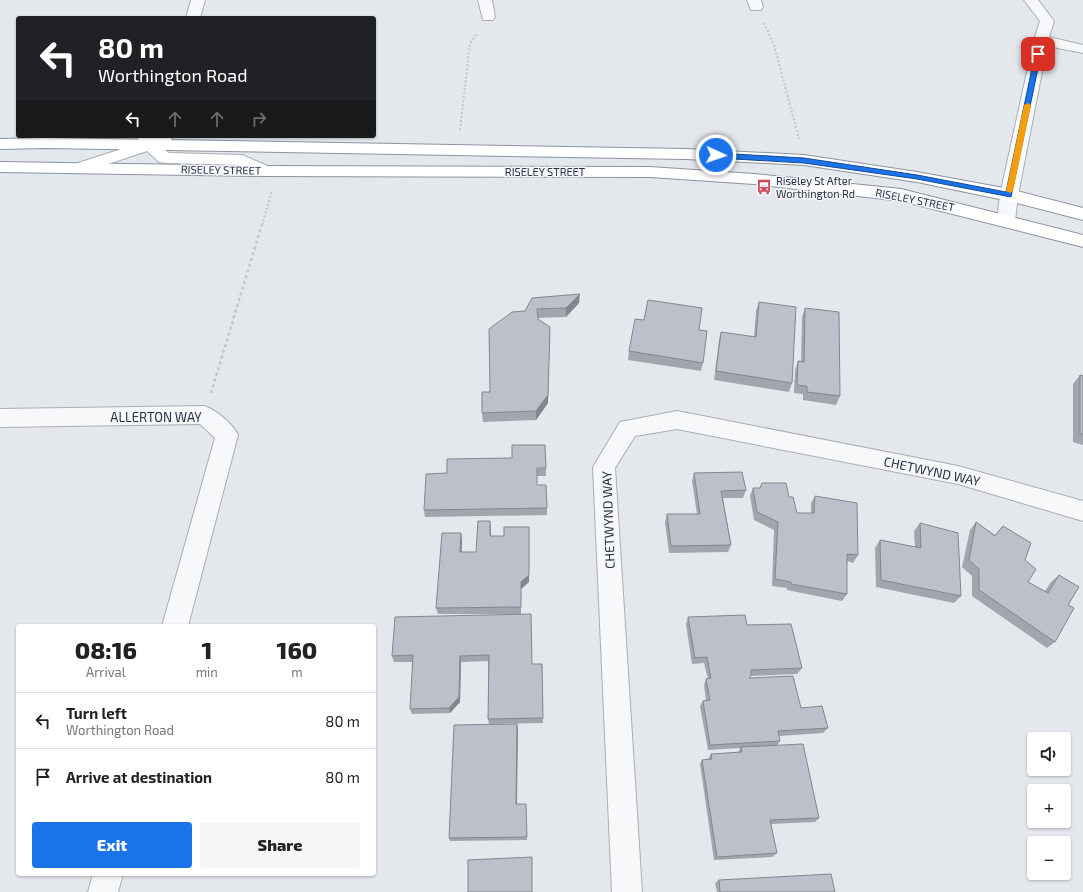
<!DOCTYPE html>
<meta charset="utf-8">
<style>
:root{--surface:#fff;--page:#f6f6f6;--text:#222;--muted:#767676;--line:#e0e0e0;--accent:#1a73e8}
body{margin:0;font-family:"Exo 2",sans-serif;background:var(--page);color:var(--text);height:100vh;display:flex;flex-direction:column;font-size:15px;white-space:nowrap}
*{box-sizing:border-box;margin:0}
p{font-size:13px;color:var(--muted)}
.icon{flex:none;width:22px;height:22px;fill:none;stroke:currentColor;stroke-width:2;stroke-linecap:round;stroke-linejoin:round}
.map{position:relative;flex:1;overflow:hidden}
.details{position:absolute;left:16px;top:624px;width:360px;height:252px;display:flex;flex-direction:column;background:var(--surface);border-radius:4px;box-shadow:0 1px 3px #0004}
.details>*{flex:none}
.top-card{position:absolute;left:16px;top:16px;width:360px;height:122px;border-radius:4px;box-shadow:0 1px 3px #0004;background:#202124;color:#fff;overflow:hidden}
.buttons{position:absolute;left:1027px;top:732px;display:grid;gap:8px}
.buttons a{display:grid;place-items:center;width:44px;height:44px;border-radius:4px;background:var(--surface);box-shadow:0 1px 3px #0004;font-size:20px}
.pin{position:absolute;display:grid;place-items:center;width:34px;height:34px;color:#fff;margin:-17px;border-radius:8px;box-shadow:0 2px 6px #0006}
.me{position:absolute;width:44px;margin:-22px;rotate:93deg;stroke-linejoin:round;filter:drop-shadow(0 0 3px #0008)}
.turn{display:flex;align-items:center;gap:14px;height:84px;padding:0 16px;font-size:18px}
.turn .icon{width:52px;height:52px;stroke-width:2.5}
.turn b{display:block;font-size:28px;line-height:34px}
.lanes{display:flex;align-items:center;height:38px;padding:0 16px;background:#0003;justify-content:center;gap:20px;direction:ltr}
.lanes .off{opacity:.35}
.eta{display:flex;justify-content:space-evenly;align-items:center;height:68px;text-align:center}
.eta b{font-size:24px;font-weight:800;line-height:28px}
.button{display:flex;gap:8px;margin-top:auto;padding:8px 16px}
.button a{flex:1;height:46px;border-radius:4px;background:var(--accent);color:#fff;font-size:16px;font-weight:800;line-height:46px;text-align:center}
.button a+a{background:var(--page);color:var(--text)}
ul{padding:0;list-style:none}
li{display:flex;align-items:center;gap:12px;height:56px;padding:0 16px;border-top:1px solid var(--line)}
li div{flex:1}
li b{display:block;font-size:15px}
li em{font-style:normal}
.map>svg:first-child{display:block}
</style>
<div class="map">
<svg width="1083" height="892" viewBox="0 0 1083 892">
<rect width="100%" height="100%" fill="#e4e7ec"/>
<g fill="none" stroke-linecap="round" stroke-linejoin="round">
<!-- street casing -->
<g stroke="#a9aeb7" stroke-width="2">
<path id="street" d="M 191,0 L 205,0 L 200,18 L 186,18 Z
M 478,0 L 492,0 L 495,17 L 493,20 L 483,20 Z
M 747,0 L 761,0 L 763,7 L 761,10 L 751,10 Z
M 1024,0 L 1038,0 L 1054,21 L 1049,37 L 1083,45 L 1083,53 L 1047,46 L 1018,195 L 1015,221 L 1012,225 L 1006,227 L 1000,225 L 997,221 L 1000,195 L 1034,40 L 1040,21 Z
M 205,406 C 217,411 232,423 238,435 L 188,626 L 162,626 L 215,438 L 200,424 L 0,427 L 0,409 Z
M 677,411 L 958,466 L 1083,501 L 1083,521 L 958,484 L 677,429 L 635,436 L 615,468 L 642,892 L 612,892 L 593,467 L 620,422 Z
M 93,874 L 123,874 L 118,892 L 88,892 Z"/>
</g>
<!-- secondary casing -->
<g stroke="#a9aeb7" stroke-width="2">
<path id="secondary" d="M 137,136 L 173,136 L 171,140 L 160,146 L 169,153 L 242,155 L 270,167 L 272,171 L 270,175 L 264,176 L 258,175 L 239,165 L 165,163 L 159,162 L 147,151 L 81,173 L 75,172 L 73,168 L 75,164 L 140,143 Z"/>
</g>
<!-- highway casing -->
<g stroke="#8b94a3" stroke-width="2">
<path id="highway" d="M 45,138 L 686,149 L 804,155 L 917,172 L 1009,189 L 1083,208 L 1083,220 L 1009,201 L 917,182 L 804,165 L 686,159 L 45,148 L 0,149 L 0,139 Z
M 0,162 L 264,166 L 650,167 L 754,174 L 901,189 L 1083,235 L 1083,247 L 901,201 L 754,184 L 650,177 L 264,176 L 0,172 Z"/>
</g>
<!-- path-far1 -->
<path stroke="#c2c5cb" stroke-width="2" stroke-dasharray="2 2" stroke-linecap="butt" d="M 764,23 L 774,45 L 799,139
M 460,130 L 470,43 L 477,34
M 262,225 L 272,191"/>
<!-- path -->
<path stroke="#c2c5cb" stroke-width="2.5" stroke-dasharray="3 3" stroke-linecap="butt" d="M 211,393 L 262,224"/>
<!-- street -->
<use href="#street" fill="#f7f8fa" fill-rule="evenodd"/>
<!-- secondary -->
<use href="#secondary" fill="#fff" fill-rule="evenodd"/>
<!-- highway -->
<use href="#highway" fill="#fff" fill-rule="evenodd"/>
</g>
<!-- wall -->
<path fill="#a1a5ae" d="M 759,302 L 792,383 L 789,392 L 714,380 L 719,340 L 721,332 L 754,337 L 756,311 Z
M 579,303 L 566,317 L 538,318 L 548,403 L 536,420 L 483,422 L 482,413 L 490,392 L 525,311 Z
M 805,308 L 840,396 L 836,405 L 803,400 L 803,394 L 794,393 L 795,370 L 798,361 L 801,362 L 802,317 Z
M 699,330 L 703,363 L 701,371 L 628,360 L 629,351 Z
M 1080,375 L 1083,376 L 1083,445 L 1073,442 L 1073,384 Z
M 546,468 L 546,476 L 537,476 L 537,485 L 547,508 L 547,515 L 425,517 L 424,510 L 447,473 Z
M 694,473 L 746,490 L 743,498 L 723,498 L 731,545 L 728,552 L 669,553 L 665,522 L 667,514 L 697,514 L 692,481 Z
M 762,483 L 789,497 L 797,513 L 811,513 L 811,503 L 815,496 L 858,555 L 853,563 L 847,561 L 847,594 L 842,601 L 787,590 L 787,588 L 772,586 L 774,530 L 754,520 L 750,496 L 753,488 L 760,488 Z
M 976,522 L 995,535 L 1003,526 L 1025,560 L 1028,582 L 1045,591 L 1051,582 L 1059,575 L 1068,605 L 1055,642 L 1047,648 L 972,596 L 972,576 L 962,567 L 970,530 Z
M 920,523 L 961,596 L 954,603 L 876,587 L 875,548 L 880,540 L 915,547 L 914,531 Z
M 491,528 L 491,536 L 529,582 L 521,589 L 521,614 L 438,614 L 436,608 L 461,533 L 462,540 L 462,552 L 476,552 Z
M 395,617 L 532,664 L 542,664 L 543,723 L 489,724 L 488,719 L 488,661 L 461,662 L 460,702 L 450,713 L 412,714 L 410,709 L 413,662 L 394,662 L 392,656 Z
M 688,617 L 747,625 L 802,668 L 797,674 L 751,676 L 750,678 L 801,708 L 828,728 L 823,733 L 779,736 L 780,741 L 777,745 L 819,818 L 815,822 L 771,824 L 777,853 L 772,857 L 714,860 L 700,764 L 702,760 L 708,759 L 711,754 L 738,753 L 740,748 L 708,750 L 700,706 L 703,701 L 706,701 L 704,685 L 706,679 L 708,679 L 704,663 L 692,664 L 686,624 Z
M 517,724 L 517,804 L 526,804 L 527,840 L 450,841 L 449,838 Z
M 719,880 L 835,892 L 717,892 L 715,883 Z"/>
<!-- shaded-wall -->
<path fill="#83868d" d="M 580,294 L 579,303 L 566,317 L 566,308 Z
M 550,327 L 548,403 L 536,420 L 536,411 Z
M 490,521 L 491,528 L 490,543 Z
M 529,527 L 529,582 L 521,589 L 521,614 L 521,582 Z
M 461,533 L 462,540 L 461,559 L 460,552 Z
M 460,656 L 461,662 L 460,702 L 450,713 L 449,708 Z
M 517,724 L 518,729 L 517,808 L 516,804 Z"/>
<!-- building -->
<path fill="#bbc0ca" stroke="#83868d" d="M 580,294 L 566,308 L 537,309 L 538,319 L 550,327 L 548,395 L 536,411 L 482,413 L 482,392 L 490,392 L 489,329 L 512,312 L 525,311 L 532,298 Z
M 648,300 L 702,308 L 699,330 L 707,331 L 703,363 L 629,351 L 635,319 L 644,320 Z
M 759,302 L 796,307 L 792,383 L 716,371 L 721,332 L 756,337 Z
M 805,308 L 839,312 L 840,396 L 807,392 L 807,386 L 797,385 L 798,361 L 804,362 Z
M 1080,375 L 1083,376 L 1083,434 L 1080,434 Z
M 512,445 L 545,445 L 546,468 L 537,468 L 537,485 L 546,485 L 547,508 L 424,510 L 426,474 L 447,473 L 447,459 L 512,458 Z
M 742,472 L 746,490 L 721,491 L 731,545 L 671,546 L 667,514 L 700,514 L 694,473 Z
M 762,483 L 786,483 L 789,497 L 793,497 L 797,513 L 814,513 L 815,496 L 857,503 L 858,555 L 847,554 L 847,594 L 791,584 L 791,582 L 775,579 L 778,522 L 757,512 L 753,488 L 760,488 Z
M 478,521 L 490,521 L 490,536 L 504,536 L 504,527 L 529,527 L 529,575 L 521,582 L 521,607 L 436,608 L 442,533 L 461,533 L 460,552 L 476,552 Z
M 976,522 L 995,536 L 1003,526 L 1031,543 L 1025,560 L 1036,569 L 1028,582 L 1048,593 L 1059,575 L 1079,587 L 1068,605 L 1074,608 L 1055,642 L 979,590 L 979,569 L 969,560 Z
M 920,523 L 958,533 L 961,596 L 881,580 L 880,540 L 921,548 Z
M 531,614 L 532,664 L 542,664 L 543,718 L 488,719 L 489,655 L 460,656 L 459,697 L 449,708 L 410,709 L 413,655 L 392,656 L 395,617 Z
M 745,615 L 747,625 L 791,624 L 802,668 L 751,670 L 751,676 L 749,678 L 793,676 L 801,708 L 822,706 L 828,728 L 778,731 L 780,741 L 710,745 L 703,701 L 710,700 L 706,679 L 711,678 L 707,657 L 695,658 L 688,617 Z
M 517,724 L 516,804 L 526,804 L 527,837 L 449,838 L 454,725 Z
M 803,744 L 819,818 L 770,820 L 777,853 L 717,857 L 702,760 L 712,759 L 711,754 L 742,752 L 741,747 Z
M 532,857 L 532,892 L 468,892 L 468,860 Z
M 831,874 L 835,892 L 720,892 L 719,880 Z"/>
<!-- route -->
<path fill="#1a73e8" stroke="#114b97" d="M 1038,53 L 1041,54 L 1011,197 L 917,179 L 804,163 L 716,158 L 712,155 L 716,153 L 804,158 L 917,175 L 1006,192 L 1035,54 Z"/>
<!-- slow -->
<path fill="#f59e0b" d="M 1028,103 L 1031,105 L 1013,191 L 1010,193 L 1006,191 L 1024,105 Z"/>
<!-- icons -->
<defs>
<g id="bus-bare" transform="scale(1.2)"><path d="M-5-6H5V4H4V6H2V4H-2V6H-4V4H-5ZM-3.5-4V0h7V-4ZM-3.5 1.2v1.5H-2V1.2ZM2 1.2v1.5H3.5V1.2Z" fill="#d1495b" stroke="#f4f6f9" stroke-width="2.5" paint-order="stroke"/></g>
</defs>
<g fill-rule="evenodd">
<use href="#bus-bare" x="764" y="187"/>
</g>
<g text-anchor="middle" stroke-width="3" stroke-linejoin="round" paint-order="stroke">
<!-- far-street labels -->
<g font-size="11" fill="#2b3445" stroke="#f4f6f9">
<text transform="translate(221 170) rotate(1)" y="4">RISELEY STREET</text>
<text x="545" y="176">RISELEY STREET</text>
<text transform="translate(915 200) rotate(11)" y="4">RISELEY STREET</text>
</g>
<!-- far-poi labels -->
<g font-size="11" fill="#2b3445" stroke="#f4f6f9" text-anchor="start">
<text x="776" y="185">Riseley St After<tspan x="776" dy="13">Worthington Rd</tspan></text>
</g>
<!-- street labels -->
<g font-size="13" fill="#2b3445" stroke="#f4f6f9">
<text x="156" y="422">ALLERTON WAY</text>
<text transform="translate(932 471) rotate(12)" y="5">CHETWYND WAY</text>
<text transform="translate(608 520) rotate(-92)" y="5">CHETWYND WAY</text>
</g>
</g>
</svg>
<div class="buttons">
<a><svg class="icon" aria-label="sound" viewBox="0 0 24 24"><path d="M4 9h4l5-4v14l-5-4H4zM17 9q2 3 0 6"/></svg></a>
<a>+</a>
<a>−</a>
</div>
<div class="pin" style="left:1038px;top:54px;background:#d93025"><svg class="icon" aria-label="arrive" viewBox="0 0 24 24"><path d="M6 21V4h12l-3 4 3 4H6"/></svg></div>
<svg class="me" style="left:716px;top:155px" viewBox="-20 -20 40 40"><circle r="17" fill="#1a73e8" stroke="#fff" stroke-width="3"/><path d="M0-11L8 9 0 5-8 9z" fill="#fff"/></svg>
<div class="top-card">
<div class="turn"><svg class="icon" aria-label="left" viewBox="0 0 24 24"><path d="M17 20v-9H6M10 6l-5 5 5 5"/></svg><div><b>80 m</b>Worthington Road</div></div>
<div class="lanes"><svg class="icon" aria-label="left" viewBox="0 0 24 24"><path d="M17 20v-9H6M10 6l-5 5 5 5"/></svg><svg class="icon off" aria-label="ahead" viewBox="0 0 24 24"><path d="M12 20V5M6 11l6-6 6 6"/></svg><svg class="icon off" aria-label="ahead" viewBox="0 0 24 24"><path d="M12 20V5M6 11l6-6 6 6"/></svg><svg class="icon off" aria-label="right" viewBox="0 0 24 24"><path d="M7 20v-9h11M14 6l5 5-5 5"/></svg></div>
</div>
<section class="details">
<div class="eta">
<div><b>08:16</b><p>Arrival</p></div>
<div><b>1</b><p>min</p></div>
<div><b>160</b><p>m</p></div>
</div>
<ul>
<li><svg class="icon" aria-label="left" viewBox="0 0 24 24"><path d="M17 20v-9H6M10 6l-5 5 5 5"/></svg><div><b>Turn left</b><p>Worthington Road</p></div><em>80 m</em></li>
<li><svg class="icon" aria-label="arrive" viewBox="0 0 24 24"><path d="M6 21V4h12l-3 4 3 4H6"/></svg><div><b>Arrive at destination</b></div><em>80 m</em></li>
</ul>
<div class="button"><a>Exit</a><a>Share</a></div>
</section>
</div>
